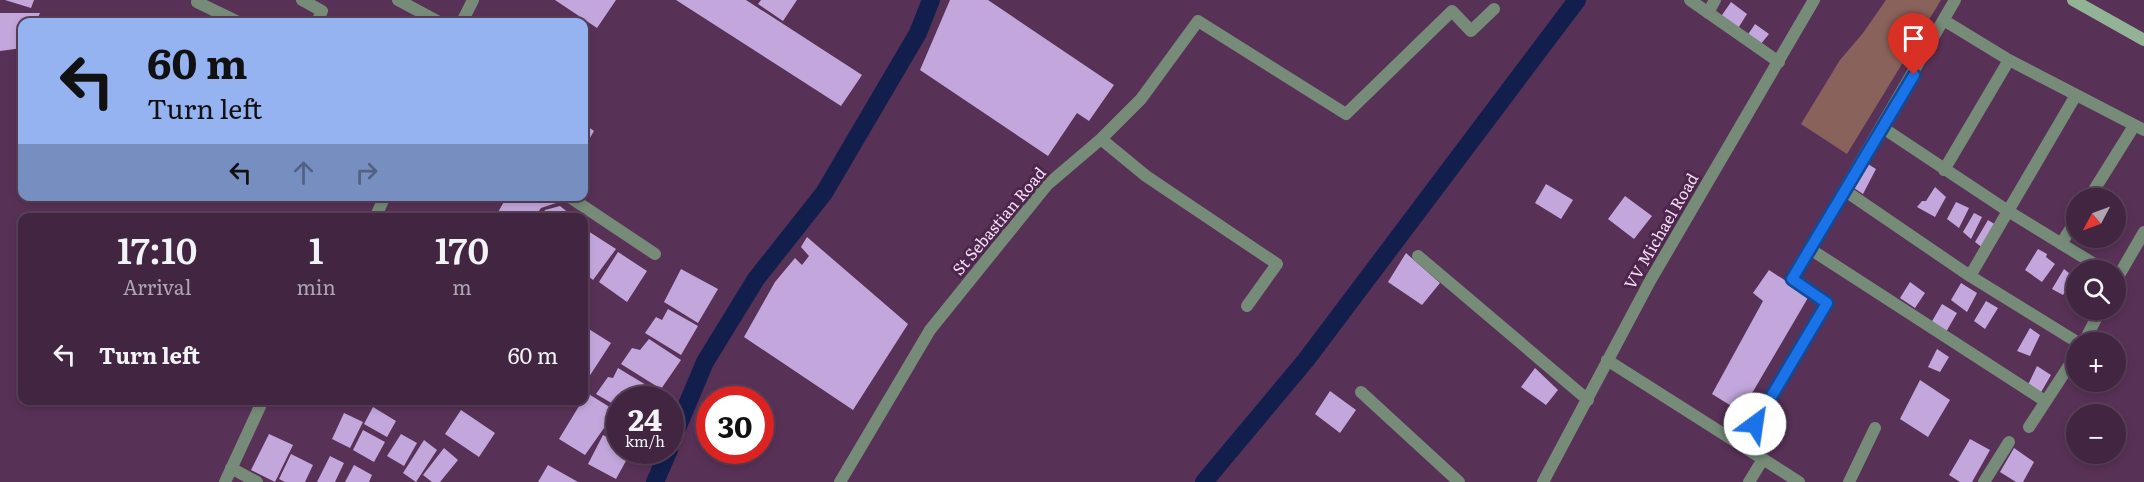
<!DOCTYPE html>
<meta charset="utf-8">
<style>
:root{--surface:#422541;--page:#492d48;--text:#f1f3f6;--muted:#aea5b1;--line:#5a425a}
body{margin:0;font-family:Literata,serif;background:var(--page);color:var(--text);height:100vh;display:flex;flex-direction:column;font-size:22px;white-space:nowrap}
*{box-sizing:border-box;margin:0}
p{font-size:20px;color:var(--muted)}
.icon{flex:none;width:33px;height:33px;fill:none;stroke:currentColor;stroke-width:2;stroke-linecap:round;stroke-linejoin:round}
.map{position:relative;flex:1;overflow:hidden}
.panel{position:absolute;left:18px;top:213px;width:570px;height:192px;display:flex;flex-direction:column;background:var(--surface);border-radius:12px;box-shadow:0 3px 9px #0003,0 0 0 2px var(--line)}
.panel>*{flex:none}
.top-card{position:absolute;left:18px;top:18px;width:570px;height:183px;border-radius:12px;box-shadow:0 3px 9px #0003,0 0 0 2px var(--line);background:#95b2f1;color:#111;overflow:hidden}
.needle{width:39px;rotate:229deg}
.fabs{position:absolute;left:2066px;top:188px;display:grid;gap:12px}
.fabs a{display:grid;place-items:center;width:60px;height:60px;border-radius:50%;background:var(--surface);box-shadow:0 3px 9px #0003,0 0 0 2px var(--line);font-size:30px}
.speed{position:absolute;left:606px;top:386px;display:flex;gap:12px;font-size:30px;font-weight:700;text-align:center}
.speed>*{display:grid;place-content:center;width:78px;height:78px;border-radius:50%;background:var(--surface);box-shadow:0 3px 9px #0003,0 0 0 2px var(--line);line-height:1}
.speed small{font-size:15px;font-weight:400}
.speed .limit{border:9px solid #d22;background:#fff;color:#111}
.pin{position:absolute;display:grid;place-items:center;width:51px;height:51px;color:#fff;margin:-62px -26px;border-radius:50% 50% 50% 0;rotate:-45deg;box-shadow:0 0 6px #0007}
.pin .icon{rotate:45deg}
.me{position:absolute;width:66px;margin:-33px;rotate:31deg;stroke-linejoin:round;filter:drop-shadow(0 0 4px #0008)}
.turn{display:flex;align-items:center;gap:21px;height:126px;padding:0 30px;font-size:27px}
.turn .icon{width:78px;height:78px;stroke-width:2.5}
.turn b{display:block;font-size:42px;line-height:51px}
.lanes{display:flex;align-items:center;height:57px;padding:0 30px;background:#0003;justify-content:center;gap:30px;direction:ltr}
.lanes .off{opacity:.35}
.eta{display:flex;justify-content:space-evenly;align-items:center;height:102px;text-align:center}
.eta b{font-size:36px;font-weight:600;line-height:42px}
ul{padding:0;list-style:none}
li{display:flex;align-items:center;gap:18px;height:78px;padding:0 30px}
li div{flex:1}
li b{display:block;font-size:22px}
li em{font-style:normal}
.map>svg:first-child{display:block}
</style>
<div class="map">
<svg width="2144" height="482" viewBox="0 0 2144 482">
<rect width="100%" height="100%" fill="#583157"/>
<!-- green -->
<path fill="#8a625c" d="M 1886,0 L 1941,0 L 1847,154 L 1801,124 L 1840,60 L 1863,33 Z"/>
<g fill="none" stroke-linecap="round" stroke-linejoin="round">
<!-- canal -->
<path stroke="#121f4d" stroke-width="18" d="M 670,445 L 705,362 L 756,279 L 824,193 L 918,33 L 931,0
M 655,482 L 669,450
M 1204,482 L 1306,360 L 1577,0"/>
</g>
<!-- building -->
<path fill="#c3a7dc" d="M 5,0 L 34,0 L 31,8 Z
M 555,0 L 616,0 L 597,28 Z
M 676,0 L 746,0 L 862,75 L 841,106 Z
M 761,0 L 797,0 L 783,21 L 758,4 Z
M 950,0 L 988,0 L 1114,85 L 1089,121 L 1077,113 L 1048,156 L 920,70 Z
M 1731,2 L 1747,14 L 1737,30 L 1720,18 Z
M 0,13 L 40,13 L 36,22 L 22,22 L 22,48 L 0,51 Z
M 1755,24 L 1769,34 L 1760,45 L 1747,36 Z
M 584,124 L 594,131 L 584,148 Z
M 1868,164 L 1876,169 L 1863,194 L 1854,188 Z
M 1546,184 L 1573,200 L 1561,219 L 1535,203 Z
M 1935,187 L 1946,197 L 1935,217 L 1917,207 L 1922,201 L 1926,201 Z
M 507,196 L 547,196 L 556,203 L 541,208 L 534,218 L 500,218 L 496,216 Z
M 1625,196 L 1652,216 L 1634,239 L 1608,219 Z
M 1956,202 L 1969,208 L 1959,228 L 1947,219 Z
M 560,206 L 575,218 L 540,218 L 545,210 Z
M 1974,213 L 1982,217 L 1971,239 L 1963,232 Z
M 1988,220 L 1996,225 L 1983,248 L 1975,242 Z
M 584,231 L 588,231 L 616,249 L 593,280 L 584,273 Z
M 807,237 L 908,324 L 853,410 L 744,337 L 775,282 L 795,258 L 802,265 L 809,256 L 801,247 Z
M 2038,249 L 2047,254 L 2046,257 L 2055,264 L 2042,282 L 2025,270 Z
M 618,252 L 647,271 L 627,302 L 599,282 Z
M 1406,253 L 1440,283 L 1422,305 L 1388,282 Z
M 681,269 L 718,289 L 698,323 L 664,302 Z
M 2064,269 L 2074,277 L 2063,295 L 2052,289 Z
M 1769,270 L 1809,296 L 1741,412 L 1712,394 L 1763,301 L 1753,293 Z
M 1910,282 L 1925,293 L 1915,308 L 1900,298 Z
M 1961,283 L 1977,293 L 1967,312 L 1951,300 Z
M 1986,301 L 1998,308 L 1985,329 L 1974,321 Z
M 1942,304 L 1957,313 L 1946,332 L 1931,323 Z
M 668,309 L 698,326 L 681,355 L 645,333 L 656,317 L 662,320 Z
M 584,326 L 611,343 L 587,380 L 584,378 Z
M 2030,328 L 2040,335 L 2030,356 L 2017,351 Z
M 649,339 L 681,360 L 661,389 L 621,364 L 632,348 L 640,350 Z
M 1937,349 L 1949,357 L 1940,372 L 1928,367 Z
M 2037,366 L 2051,375 L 2040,394 L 2027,387 Z
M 618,368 L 661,394 L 658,399 L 620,399 L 620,408 L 596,394 L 608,377 L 613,378 Z
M 1535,368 L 1558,390 L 1546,405 L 1521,387 Z
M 1920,380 L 1950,400 L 1928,437 L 1900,419 Z
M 1330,391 L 1356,410 L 1340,433 L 1315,414 Z
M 587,393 L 616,411 L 585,455 L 559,439 Z
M 373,407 L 396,421 L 387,437 L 364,424 Z
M 461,410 L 495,433 L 479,457 L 445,434 Z
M 344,413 L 363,422 L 350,448 L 332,439 Z
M 363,430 L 385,442 L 374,462 L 353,450 Z
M 269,434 L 293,445 L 275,482 L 251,470 Z
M 401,434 L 417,443 L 404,466 L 387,456 Z
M 603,435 L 620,444 L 620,450 L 632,450 L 616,479 L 588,464 Z
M 1970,439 L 1990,450 L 1972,482 L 1960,482 L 1949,475 Z
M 424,440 L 437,450 L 416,482 L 403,473 Z
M 444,448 L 458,460 L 440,482 L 432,482 L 423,475 Z
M 2014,448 L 2034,462 L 2023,482 L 2016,482 L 2000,472 Z
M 291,454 L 313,465 L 305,482 L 285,482 L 279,479 Z
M 330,456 L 344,463 L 335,482 L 317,482 Z
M 354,465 L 372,475 L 369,482 L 345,482 Z
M 548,465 L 578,482 L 538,482 Z"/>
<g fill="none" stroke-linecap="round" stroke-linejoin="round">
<!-- minor -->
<path stroke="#768b78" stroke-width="12" d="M 302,0 L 322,11 L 317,22
M 398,0 L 439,22
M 1690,0 L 1779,62
M 197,2 L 238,22
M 1708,13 L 1715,0
M 1945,21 L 2009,60 L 2144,130
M 462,22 L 473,0
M 1883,128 L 2008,211 L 2104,270
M 1101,139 L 1146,176 L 1277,264 L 1247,306
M 1944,170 L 2009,60
M 1844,190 L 1970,276 L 2077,342
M 568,196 L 655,254
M 2089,198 L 2134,126
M 375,218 L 385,196
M 2061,244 L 2076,220
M 1810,249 L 2045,401
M 1418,256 L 1588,400
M 1970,276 L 2076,95
M 2115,282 L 2144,232
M 2084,342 L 2101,309
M 1607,360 L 1799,482
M 1361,392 L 1459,482
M 2029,427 L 2076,355
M 1743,445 L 1827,303 L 1792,279 L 1955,0
M 231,468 L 257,482
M 225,482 L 263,400
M 840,482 L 930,330 L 1047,185 L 1101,139 L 1141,99 L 1198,21 L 1346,114 L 1452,11 L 1471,31 L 1494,9
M 1543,482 L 1650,281 L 1814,0
M 1749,482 L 1763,459
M 1849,482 L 1875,428
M 1984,482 L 2009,442"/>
<!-- secondary -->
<path stroke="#93b396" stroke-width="12" d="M 2073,0 L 2144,40"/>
</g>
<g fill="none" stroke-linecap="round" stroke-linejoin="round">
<!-- route casing -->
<g stroke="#114b97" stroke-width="15">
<path id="route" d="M 1755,424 L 1827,303 L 1792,279 L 1914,75"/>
</g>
<!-- route -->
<use href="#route" stroke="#1a73e8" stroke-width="10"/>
</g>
<g text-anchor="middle" stroke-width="6" stroke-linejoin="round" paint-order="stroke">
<!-- street labels -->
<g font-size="16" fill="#f6def5" stroke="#4c264c">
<text transform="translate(999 221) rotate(-50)" y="6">St Sebastian Road</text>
<text transform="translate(1661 231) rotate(-60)" y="6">VV Michael Road</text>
</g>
</g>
</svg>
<div class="fabs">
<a><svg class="needle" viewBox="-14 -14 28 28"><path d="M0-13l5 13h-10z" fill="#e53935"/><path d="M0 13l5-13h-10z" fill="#aea5b1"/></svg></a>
<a><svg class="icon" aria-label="search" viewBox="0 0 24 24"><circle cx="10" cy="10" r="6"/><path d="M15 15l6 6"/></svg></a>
<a>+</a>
<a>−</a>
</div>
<div class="speed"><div>24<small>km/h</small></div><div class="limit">30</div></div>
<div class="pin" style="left:1914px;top:75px;background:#d93025"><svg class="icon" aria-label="arrive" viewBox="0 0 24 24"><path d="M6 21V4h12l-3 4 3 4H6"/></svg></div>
<svg class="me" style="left:1755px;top:424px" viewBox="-20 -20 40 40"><circle r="19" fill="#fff"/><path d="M0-13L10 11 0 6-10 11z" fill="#1a73e8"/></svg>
<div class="top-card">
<div class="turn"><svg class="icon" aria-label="left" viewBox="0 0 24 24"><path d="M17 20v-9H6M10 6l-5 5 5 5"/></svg><div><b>60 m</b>Turn left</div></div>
<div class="lanes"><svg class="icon" aria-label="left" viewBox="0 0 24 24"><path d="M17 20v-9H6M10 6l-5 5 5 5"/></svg><svg class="icon off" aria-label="ahead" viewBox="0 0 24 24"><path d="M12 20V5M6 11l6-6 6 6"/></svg><svg class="icon off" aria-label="right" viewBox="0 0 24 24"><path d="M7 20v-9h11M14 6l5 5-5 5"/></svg></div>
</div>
<section class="panel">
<div class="eta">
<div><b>17:10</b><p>Arrival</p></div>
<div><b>1</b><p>min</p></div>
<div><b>170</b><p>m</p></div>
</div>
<ul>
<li><svg class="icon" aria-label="left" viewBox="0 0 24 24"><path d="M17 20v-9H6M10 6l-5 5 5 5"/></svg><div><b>Turn left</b></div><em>60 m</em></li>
</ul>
</section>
</div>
